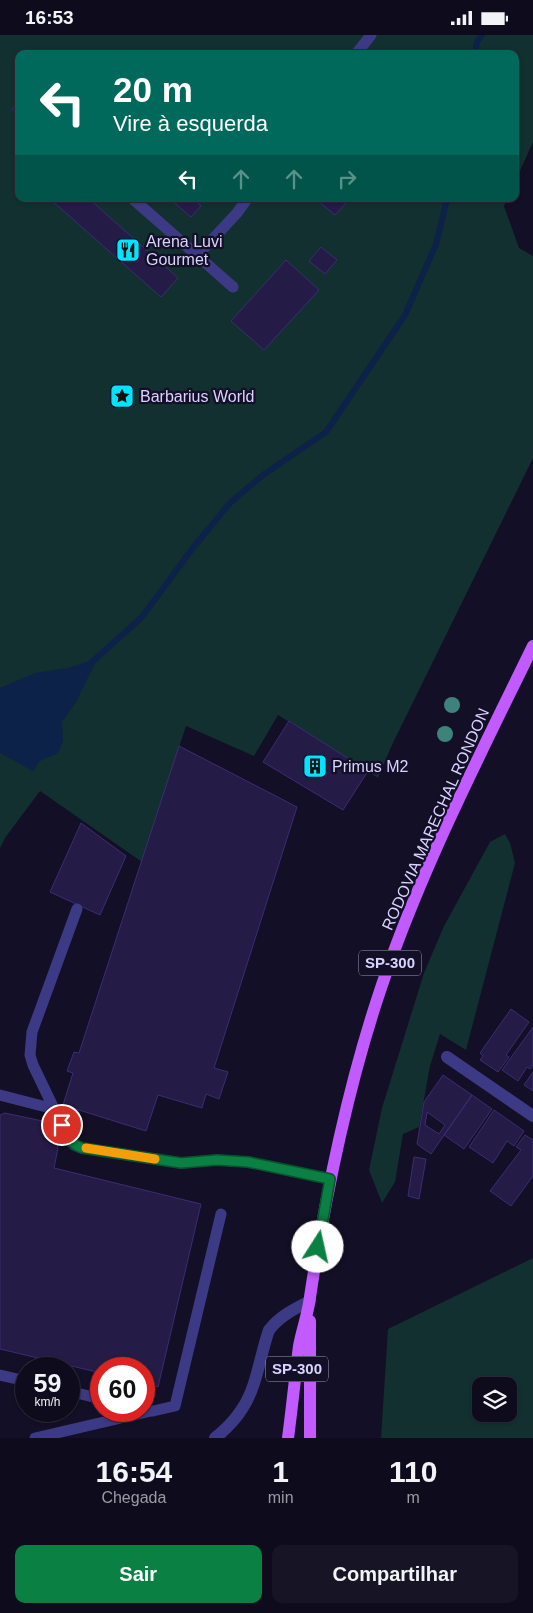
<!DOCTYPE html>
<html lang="pt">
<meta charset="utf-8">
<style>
:root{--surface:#0e0b1c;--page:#171425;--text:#f1f3f6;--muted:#9b9ba3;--line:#2e2b3b;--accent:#0b8043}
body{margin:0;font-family:Helvetica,sans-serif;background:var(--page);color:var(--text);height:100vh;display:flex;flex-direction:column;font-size:19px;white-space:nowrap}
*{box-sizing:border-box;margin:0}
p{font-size:16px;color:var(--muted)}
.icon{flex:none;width:28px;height:28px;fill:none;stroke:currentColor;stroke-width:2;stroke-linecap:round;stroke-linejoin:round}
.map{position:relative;height:1403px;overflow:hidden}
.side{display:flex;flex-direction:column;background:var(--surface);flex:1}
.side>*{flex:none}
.guide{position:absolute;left:15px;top:15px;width:504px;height:152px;border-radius:10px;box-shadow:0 1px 4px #0004,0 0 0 1px var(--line);background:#00695c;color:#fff;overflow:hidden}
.fabs{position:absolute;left:472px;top:1342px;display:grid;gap:10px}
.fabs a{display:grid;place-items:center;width:45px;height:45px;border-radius:10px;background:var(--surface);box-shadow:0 1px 4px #0004,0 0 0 1px var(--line);font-size:25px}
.speed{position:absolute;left:15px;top:1322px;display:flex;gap:10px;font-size:25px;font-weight:700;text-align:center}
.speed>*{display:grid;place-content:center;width:65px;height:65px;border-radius:50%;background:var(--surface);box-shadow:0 1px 4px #0004,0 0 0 1px var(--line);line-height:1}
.speed small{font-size:12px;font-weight:400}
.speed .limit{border:8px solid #d22;background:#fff;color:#111}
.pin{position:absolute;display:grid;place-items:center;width:42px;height:42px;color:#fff;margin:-21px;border:2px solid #fff;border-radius:50%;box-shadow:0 1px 5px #0007}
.me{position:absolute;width:55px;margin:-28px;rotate:10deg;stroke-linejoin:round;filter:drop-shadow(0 0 4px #0008)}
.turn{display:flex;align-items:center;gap:18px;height:105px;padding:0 15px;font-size:22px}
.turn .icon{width:65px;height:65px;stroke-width:2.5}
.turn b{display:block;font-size:35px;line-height:42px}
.lanes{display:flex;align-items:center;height:48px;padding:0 15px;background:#0003;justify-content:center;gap:25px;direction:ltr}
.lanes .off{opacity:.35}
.eta{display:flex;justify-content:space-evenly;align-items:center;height:85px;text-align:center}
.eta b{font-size:30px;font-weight:700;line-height:35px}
.primary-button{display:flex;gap:10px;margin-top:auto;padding:10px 15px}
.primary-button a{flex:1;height:58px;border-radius:10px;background:var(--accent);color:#fff;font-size:20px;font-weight:700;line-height:58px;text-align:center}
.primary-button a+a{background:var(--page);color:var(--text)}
.status{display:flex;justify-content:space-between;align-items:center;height:35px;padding:0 25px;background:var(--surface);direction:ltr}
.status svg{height:14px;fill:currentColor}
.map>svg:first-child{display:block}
</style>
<div class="status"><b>16:53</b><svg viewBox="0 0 49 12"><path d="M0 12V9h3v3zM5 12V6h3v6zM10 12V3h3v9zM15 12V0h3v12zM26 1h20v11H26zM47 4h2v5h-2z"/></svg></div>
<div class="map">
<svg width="533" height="1403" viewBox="0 0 533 1403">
<rect width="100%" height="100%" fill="#130f26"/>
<!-- green -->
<path fill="#12302f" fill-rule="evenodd" d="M 0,0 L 533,0 L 533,107 L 515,147 L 515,19 L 19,19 L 19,164 L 507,164 L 504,171 L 519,213 L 533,221 L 533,423 L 391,712 L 378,743 L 278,680 L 254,721 L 186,691 L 142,827 L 40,756 L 5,803 L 0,813 Z
M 505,799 L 510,808 L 515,828 L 466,1015 L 440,999 L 430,1031 L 419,1092 L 403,1099 L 395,1147 L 382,1168 L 369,1135 L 382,1073 L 424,938 L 444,891 L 490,807 Z
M 533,1223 L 533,1403 L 381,1403 L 388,1294 ZM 481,1351 L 509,1351 L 509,1379 L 481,1379 Z"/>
<!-- water -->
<path fill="#0c2248" d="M 97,624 L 76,667 L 62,687 L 63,706 L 58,718 L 40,726 L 33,736 L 0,718 L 0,653 L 35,638 L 68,633 Z"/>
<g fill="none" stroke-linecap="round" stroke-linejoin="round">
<!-- stream -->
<path stroke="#0c2248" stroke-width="6" d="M 475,19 L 477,7 L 482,0
M 91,628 L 142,582 L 192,514 L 230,468 L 263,440 L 326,397 L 405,280 L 436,209 L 447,164"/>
</g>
<!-- building -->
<path fill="#241b47" stroke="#3b2d73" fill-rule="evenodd" d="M 19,65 L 19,80 L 12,74 Z
M 50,164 L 89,164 L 178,243 L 161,262 Z
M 170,164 L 193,164 L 201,171 L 191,182 Z
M 321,164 L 346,164 L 348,166 L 335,180 L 318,166 Z
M 321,212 L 337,225 L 325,239 L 309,226 Z
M 286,225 L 319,255 L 264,315 L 231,286 Z
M 289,686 L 368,736 L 343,775 L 263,727 Z
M 179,711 L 297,772 L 214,1033 L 228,1037 L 219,1064 L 206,1059 L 202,1073 L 158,1060 L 146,1096 L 63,1070 L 73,1038 L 67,1036 L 74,1017 L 79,1018 Z
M 81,788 L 126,821 L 100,880 L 50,857 Z
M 511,974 L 529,987 L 506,1020 L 509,1022 L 498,1037 L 480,1025 L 483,1021 L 480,1018 Z
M 533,992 L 533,1030 L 530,1034 L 527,1032 L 518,1046 L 502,1035 Z
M 533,1037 L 533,1056 L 524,1050 Z
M 443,1040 L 472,1060 L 431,1119 L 417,1109 L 424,1067 ZM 427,1077 L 445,1090 L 439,1099 L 425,1090 Z
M 472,1060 L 492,1074 L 464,1114 L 444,1100 Z
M 494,1075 L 524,1096 L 514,1111 L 507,1106 L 493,1128 L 469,1112 Z
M 5,1078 L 47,1087 L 58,1113 L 54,1133 L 201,1169 L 158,1352 L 144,1348 L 144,1334 L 101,1334 L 101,1338 L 0,1314 L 0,1080 Z
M 525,1100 L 533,1105 L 533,1141 L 511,1171 L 490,1156 L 521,1115 L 516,1112 Z
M 414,1122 L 426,1124 L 419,1164 L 408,1161 Z"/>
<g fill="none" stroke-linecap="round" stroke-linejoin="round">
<!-- lane -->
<path stroke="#3d3a85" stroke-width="11" d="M 356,19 L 371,0
M 133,164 L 233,252
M 197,221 L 237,178 L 247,164
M 77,874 L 32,997 L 30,1020 L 33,1030 L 69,1105 L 74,1110 L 82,1113 L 181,1128 L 217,1125 L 248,1127 L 330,1144
M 0,1060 L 54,1074
M 0,1340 L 26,1346
M 69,1356 L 101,1364
M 144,1374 L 153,1376 L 175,1371 L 221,1179
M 35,1403 L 151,1376"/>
<!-- street -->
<path stroke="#3d3a85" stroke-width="12" d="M 447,1022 L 533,1081
M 215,1403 C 225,1395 235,1385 242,1374 C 257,1352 260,1320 269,1295 C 280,1281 294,1274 310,1266"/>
<!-- primary -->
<path stroke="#c25bff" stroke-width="12" d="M 310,1286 L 310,1403
M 288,1403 C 292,1373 295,1342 299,1311 C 302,1295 308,1279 310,1262 C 325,1163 345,1064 376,968 C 416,844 476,728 533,611"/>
</g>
<!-- trees -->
<g fill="#3d827b">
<circle cx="452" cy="670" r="8"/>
<circle cx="445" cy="699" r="8"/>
</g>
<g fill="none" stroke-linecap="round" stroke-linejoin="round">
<!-- route casing -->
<g stroke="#07532c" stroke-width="12">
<path id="route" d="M 62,1090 C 67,1100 70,1109 82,1113 L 181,1128 L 217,1125 L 248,1127 L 330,1144 L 318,1212"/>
</g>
<!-- route -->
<use href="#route" stroke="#0b8043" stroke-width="9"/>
<!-- slow -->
<path stroke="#f59e0b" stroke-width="9" d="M 86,1113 L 155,1124"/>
</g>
<!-- icons -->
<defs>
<g id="restaurant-square" transform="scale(1.25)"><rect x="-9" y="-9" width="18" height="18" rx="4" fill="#00e5ff" stroke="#130f26"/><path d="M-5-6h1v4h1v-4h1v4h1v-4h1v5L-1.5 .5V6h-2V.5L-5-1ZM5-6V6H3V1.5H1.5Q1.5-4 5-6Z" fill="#111"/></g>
<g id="sight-square" transform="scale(1.25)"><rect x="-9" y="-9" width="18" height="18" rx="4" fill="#00e5ff" stroke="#130f26"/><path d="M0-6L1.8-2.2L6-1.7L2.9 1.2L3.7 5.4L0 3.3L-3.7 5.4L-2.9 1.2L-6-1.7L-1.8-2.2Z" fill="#111"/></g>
<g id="building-square" transform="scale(1.25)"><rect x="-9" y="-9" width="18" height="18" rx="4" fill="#00e5ff" stroke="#130f26"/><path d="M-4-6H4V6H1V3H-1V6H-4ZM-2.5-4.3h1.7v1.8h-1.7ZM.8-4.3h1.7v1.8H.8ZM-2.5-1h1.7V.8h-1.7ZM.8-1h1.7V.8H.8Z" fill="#111"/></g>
</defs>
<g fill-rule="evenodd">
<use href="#restaurant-square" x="128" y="215"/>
<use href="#sight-square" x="122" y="361"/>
<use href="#building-square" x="315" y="731"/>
</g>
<g text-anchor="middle" stroke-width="4.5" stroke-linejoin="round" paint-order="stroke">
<!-- shield labels -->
<g fill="#130f26" stroke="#9e99be" stroke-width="1">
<rect x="359" y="915.5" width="62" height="25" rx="4"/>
<rect x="266" y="1321.5" width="62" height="25" rx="4"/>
</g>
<g font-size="15" font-weight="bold" fill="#d9d4ff">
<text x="390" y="933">SP-300</text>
<text x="297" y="1339">SP-300</text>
</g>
<!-- poi labels -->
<g font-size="16" fill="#d9d4ff" stroke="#130f26" text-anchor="start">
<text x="146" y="212">Arena Luvi<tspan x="146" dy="18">Gourmet</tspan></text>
<text x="140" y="367">Barbarius World</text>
<text x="332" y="737">Primus M2</text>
</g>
<!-- street labels -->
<g font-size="16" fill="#d9d4ff" stroke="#130f26">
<text transform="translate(435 784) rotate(-66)" y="6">RODOVIA MARECHAL RONDON</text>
</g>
</g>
</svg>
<div class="fabs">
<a><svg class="icon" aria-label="layers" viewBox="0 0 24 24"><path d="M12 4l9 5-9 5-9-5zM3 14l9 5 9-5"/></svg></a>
</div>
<div class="speed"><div>59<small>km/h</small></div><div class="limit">60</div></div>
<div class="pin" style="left:62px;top:1090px;background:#d93025"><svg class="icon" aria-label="arrive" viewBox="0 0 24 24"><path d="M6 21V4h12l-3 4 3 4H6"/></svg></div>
<svg class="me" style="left:318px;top:1212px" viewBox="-20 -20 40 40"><circle r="19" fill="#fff"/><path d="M0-13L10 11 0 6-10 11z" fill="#0b8043"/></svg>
<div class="guide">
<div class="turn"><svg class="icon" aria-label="left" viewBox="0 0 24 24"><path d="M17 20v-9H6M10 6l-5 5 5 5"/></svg><div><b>20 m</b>Vire à esquerda</div></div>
<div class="lanes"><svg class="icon" aria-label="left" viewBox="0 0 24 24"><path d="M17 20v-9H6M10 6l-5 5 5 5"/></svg><svg class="icon off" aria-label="ahead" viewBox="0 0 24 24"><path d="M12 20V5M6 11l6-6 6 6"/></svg><svg class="icon off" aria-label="ahead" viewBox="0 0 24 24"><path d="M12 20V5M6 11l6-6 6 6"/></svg><svg class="icon off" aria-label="right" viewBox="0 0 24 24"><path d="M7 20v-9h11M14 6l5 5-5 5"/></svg></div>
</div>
</div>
<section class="side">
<div class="eta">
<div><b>16:54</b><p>Chegada</p></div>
<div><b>1</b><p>min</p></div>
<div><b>110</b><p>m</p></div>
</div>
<div class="primary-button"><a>Sair</a><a>Compartilhar</a></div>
</section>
